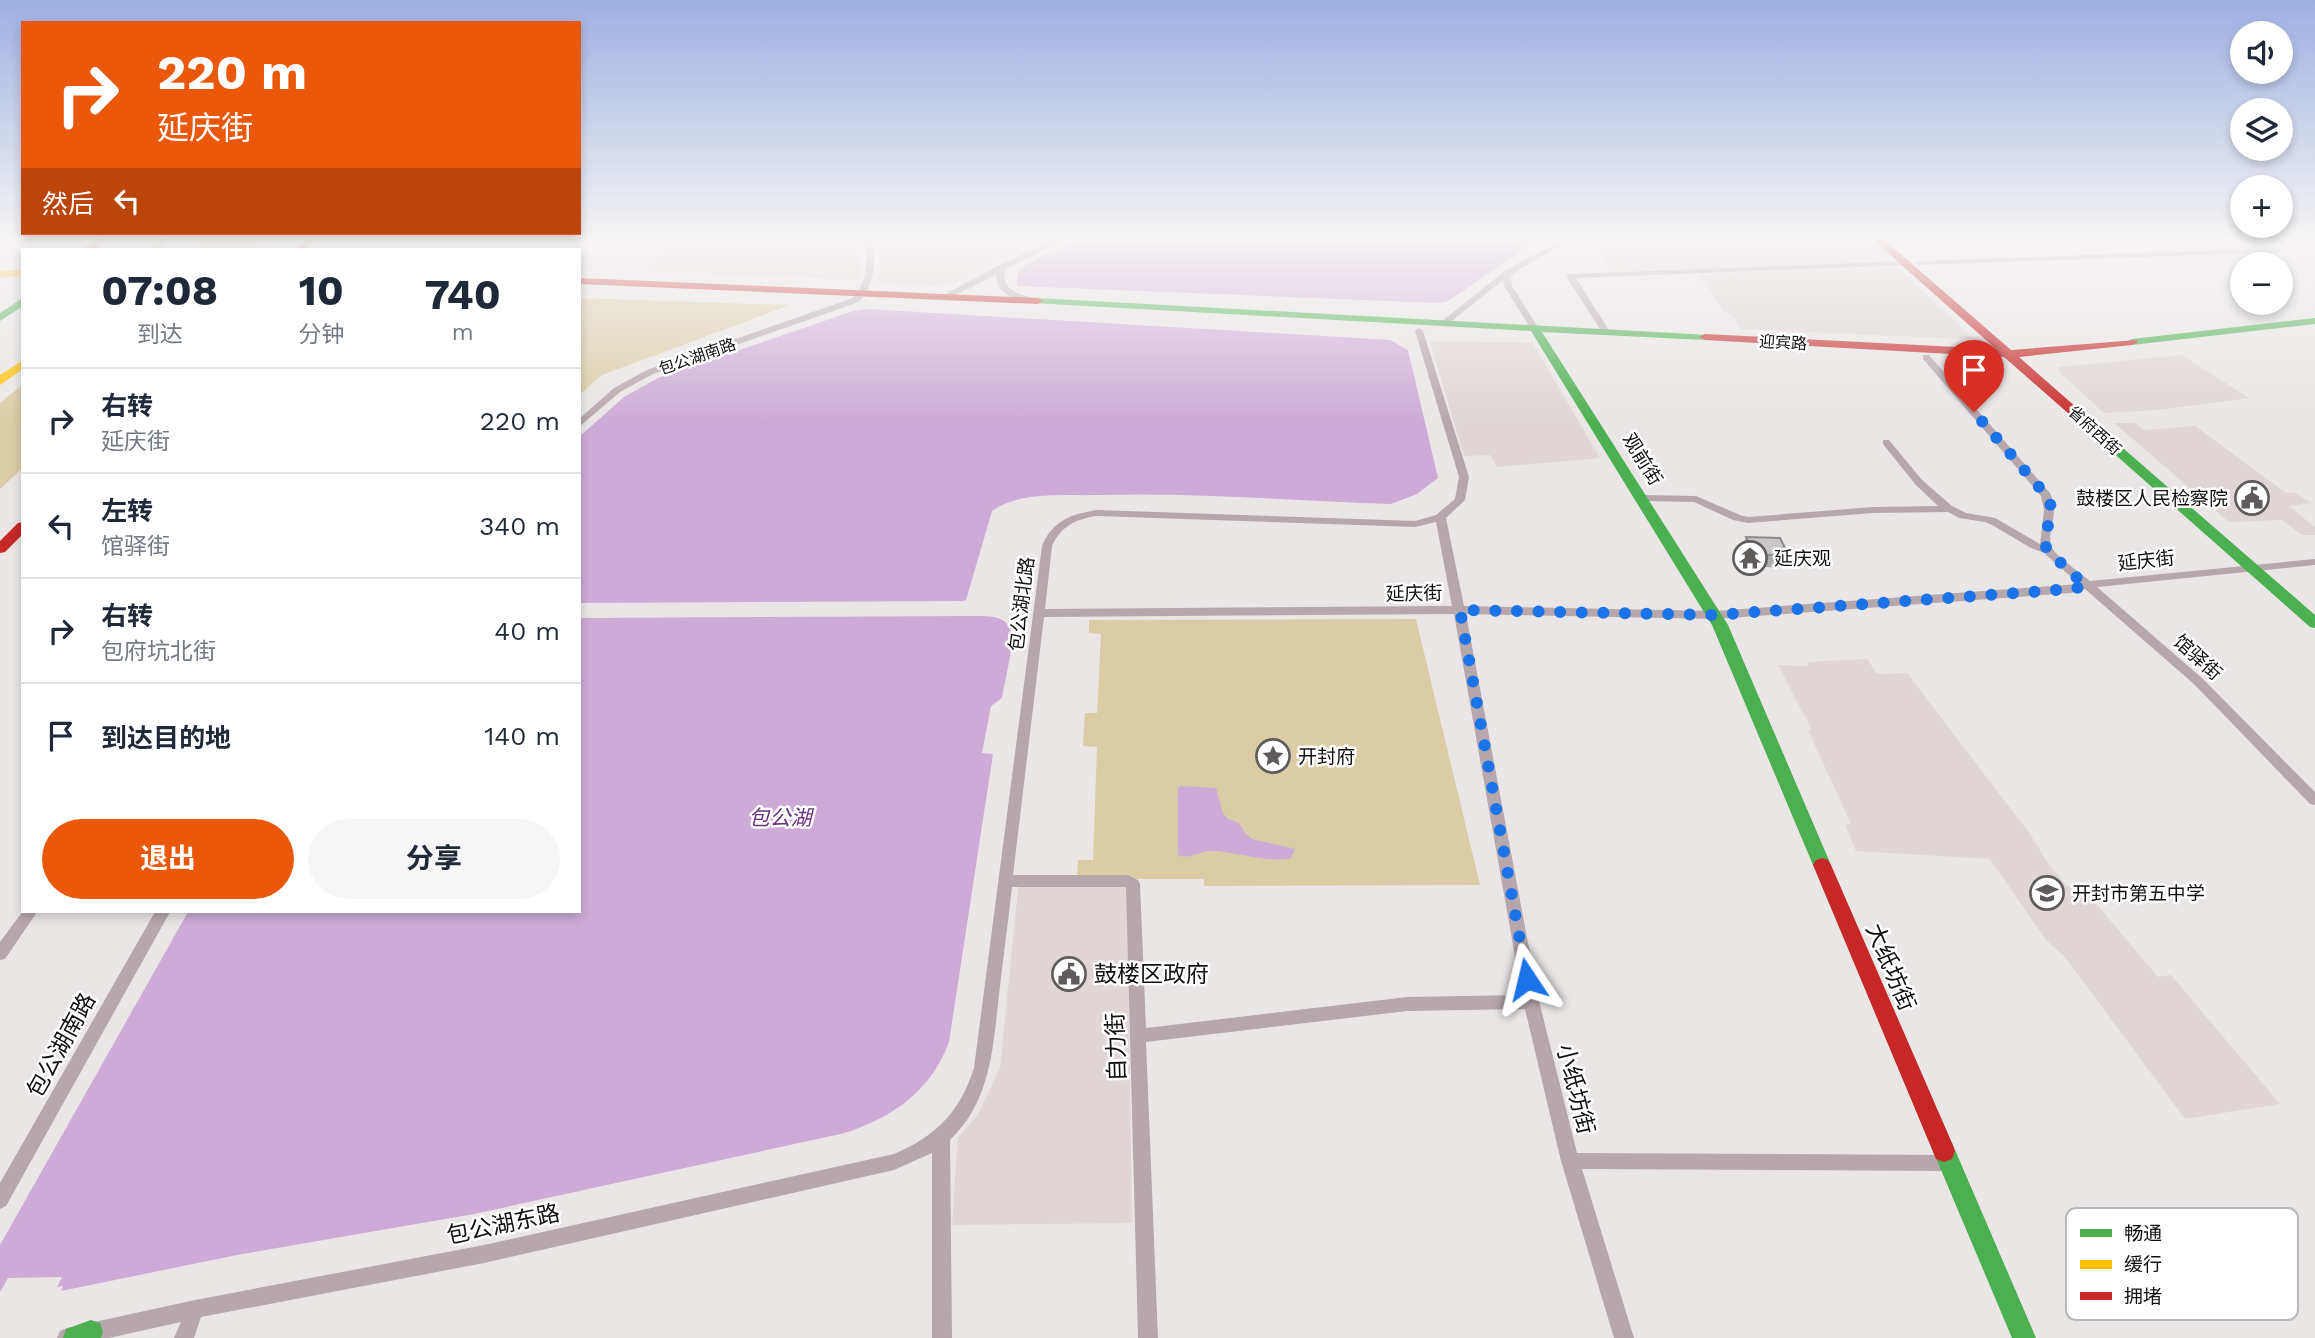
<!DOCTYPE html>
<html lang="zh">
<meta charset="utf-8">
<style>
:root{--surface:#fff;--page:#f6f6f7;--text:#1f2937;--muted:#747a83;--line:#e0e1e3;--accent:#ea580c}
body{margin:0;font-family:"Work Sans","Noto Sans SC",sans-serif;background:var(--page);color:var(--text);height:100vh;display:flex;flex-direction:column;font-size:26px;white-space:nowrap}
*{box-sizing:border-box;margin:0}
p{font-size:23px;color:var(--muted)}
.icon{flex:none;width:38px;height:38px;fill:none;stroke:currentColor;stroke-width:2;stroke-linecap:round;stroke-linejoin:round}
.map{position:relative;flex:1;overflow:hidden}
.panel{position:absolute;left:21px;top:248px;width:560px;height:665px;display:flex;flex-direction:column;background:var(--surface);border-radius:0px;box-shadow:0 4px 10px #0003}
.panel>*{flex:none}
.top-card{position:absolute;left:21px;top:21px;width:560px;height:214px;border-radius:0px;box-shadow:0 4px 10px #0003;background:#ea580c;color:#fff;overflow:hidden}
.buttons{position:absolute;left:2230px;top:21px;display:grid;gap:14px}
.buttons a{display:grid;place-items:center;width:63px;height:63px;border-radius:50%;background:var(--surface);box-shadow:0 4px 10px #0003;font-size:35px}
.pin{position:absolute;display:grid;place-items:center;width:60px;height:60px;color:#fff;margin:-72px -30px;border-radius:50% 50% 50% 0;rotate:-45deg;box-shadow:0 0 7px #0007}
.pin .icon{rotate:45deg}
.me{position:absolute;width:77px;margin:-38px;rotate:350deg;stroke-linejoin:round;filter:drop-shadow(0 0 5px #0008)}
.turn{display:flex;align-items:center;gap:24px;height:147px;padding:0 21px;font-size:32px}
.turn .icon{width:91px;height:91px;stroke-width:2.5}
.turn b{display:block;font-size:49px;line-height:60px}
.then{display:flex;align-items:center;height:66px;padding:0 21px;background:#0003;gap:14px;font-size:26px}
.eta{display:flex;justify-content:space-evenly;align-items:center;height:119px;text-align:center}
.eta b{font-size:42px;font-weight:700;line-height:49px}
.button{display:flex;gap:14px;margin-top:auto;padding:14px 21px}
.button a{flex:1;height:80px;border-radius:42px;background:var(--accent);color:#fff;font-size:28px;font-weight:700;line-height:80px;text-align:center}
.button a+a{background:var(--page);color:var(--text)}
ul{padding:0;list-style:none}
li{display:flex;align-items:center;gap:21px;height:105px;padding:0 21px;border-top:2px solid var(--line)}
li div{flex:1}
li b{display:block;font-size:26px}
li em{font-style:normal}
.map>svg:first-child{display:block}
</style>
<div class="map">
<svg width="2315" height="1338" viewBox="0 0 2315 1338">
<rect width="100%" height="100%" fill="#eae6e6"/>
<!-- built -->
<path fill="#dfd6d5" d="M 331,237 L 412,237 L 399,250 L 319,250 Z
M 497,237 L 549,237 L 542,245 L 532,245 L 527,250 L 486,250 Z
M 675,237 L 858,240 L 861,280 L 646,271 Z
M 877,237 L 1045,237 L 957,282 L 935,286 L 877,283 L 880,262 Z
M 1597,237 L 1864,237 L 1890,257 L 1891,262 L 1611,272 L 1590,241 Z
M 1897,267 L 1972,337 L 1969,339 L 1740,329 L 1732,315 L 1725,313 L 1698,274 Z
M 1430,341 L 1533,343 L 1600,458 L 1497,467 L 1490,455 L 1464,456 Z
M 2182,355 L 2249,398 L 2158,410 L 2104,413 L 2059,372 L 2058,367 Z
M 2114,423 L 2135,423 L 2144,430 L 2195,426 L 2286,493 L 2296,493 L 2311,503 L 2289,506 L 2315,527 L 2315,535 L 2302,535 L 2282,520 L 2229,522 Z
M 1867,659 L 1877,674 L 1907,673 L 2030,834 L 2049,865 L 2067,886 L 2093,900 L 2158,977 L 2171,975 L 2280,1104 L 2185,1119 L 2065,957 L 2046,940 L 1990,859 L 1856,851 L 1845,825 L 1851,824 L 1808,730 L 1812,730 L 1778,665 L 1808,666 L 1807,662 Z
M 1019,879 L 1127,880 L 1132,1223 L 952,1225 L 958,1137 L 977,1116 L 1000,1068 Z"/>
<!-- green -->
<path fill="#dacda6" d="M 202,237 L 271,237 L 257,250 L 191,250 Z
M 579,298 L 790,305 L 602,375 L 579,395 Z
M 23,384 L 23,468 L 0,489 L 0,403 Z
M 1416,619 L 1480,885 L 1204,886 L 1204,879 L 1077,879 L 1078,860 L 1093,860 L 1097,747 L 1083,746 L 1085,713 L 1097,713 L 1101,634 L 1089,633 L 1089,620 Z"/>
<!-- water -->
<path fill="#cdaad8" d="M 1088,237 L 1542,237 L 1448,301 L 1438,303 L 1017,286 L 1018,271 C 1040,254 1063,247 1088,237 Z
M 868,309 L 1390,340 L 1408,350 L 1438,478 L 1417,494 L 1391,504 C 1293,501 1195,492 1097,495 C 1064,496 1020,491 992,511 L 966,600 L 963,601 L 579,603 L 579,437 L 624,397 L 658,378 L 853,311 Z
M 977,616 C 988,616 1002,616 1009,626 C 1017,637 1004,683 1002,698 L 991,706 L 982,753 L 993,754 L 949,1042 C 931,1091 893,1117 845,1133 L 474,1214 L 237,1255 L 61,1291 L 63,1286 L 57,1287 L 62,1277 L 8,1278 L 0,1292 L 0,1245 L 188,912 L 579,912 L 579,618 Z
M 1180,786 L 1216,788 L 1223,814 L 1228,819 L 1239,823 L 1246,834 L 1252,839 L 1295,849 L 1291,858 C 1266,864 1237,851 1211,851 C 1200,851 1189,860 1178,855 L 1178,788 Z"/>
<g fill="none" stroke-linecap="round" stroke-linejoin="round">
<!-- street -->
<path fill="#b6a7ad" fill-rule="evenodd" d="M 863,237 L 871,237 C 876,261 876,283 859,302 L 653,374 L 620,392 L 579,427 L 579,419 L 614,388 L 647,370 L 853,298 C 869,281 868,259 863,237 Z
M 1059,237 L 1069,237 L 1005,270 C 1001,289 1016,293 1032,298 L 1032,302 C 1016,302 996,293 996,275 L 949,298 L 942,296 L 999,265 Z
M 1567,237 L 1576,237 L 1520,269 L 1511,277 L 1512,286 L 1538,327 L 1537,329 L 1531,329 L 1504,286 L 1503,280 L 1448,324 L 1441,322 L 1506,270 Z
M 2277,248 L 2281,250 L 2280,252 L 1919,265 L 1915,263 L 1919,261 Z
M 1908,261 L 1911,261 L 1911,265 L 1576,278 L 1610,332 L 1606,335 L 1602,332 L 1566,276 L 1570,274 Z
M 1419,328 L 1423,331 L 1469,477 L 1465,500 L 1446,518 L 1464,606 L 1715,611 L 2079,584 L 2044,553 L 2029,547 L 1994,526 L 1985,522 L 1959,518 L 1948,512 L 1873,513 L 1748,523 L 1733,520 L 1694,502 L 1643,501 L 1638,498 L 1643,495 L 1696,496 L 1740,515 L 1748,517 L 1873,507 L 1938,506 L 1915,484 L 1883,444 L 1883,440 L 1889,440 L 1922,480 L 1952,506 L 1966,513 L 1995,518 L 2040,544 L 2044,510 L 2041,496 L 1923,359 L 1923,355 L 1929,355 L 2050,493 C 2061,514 2045,532 2052,548 C 2057,557 2081,573 2090,581 L 2315,559 L 2315,565 L 2097,587 L 2203,679 L 2315,792 L 2315,805 L 2310,804 L 2195,685 L 2085,589 L 2071,593 L 1715,619 L 1466,614 L 1539,1001 L 1577,1153 L 1950,1155 L 1956,1157 L 1959,1163 L 1956,1169 L 1950,1171 L 1582,1169 L 1634,1338 L 1614,1338 L 1561,1161 L 1525,1009 L 1407,1011 L 1146,1042 L 1158,1338 L 1138,1338 L 1126,887 L 1012,887 C 1008,923 1003,959 999,995 C 993,1047 991,1101 950,1140 L 952,1338 L 932,1338 L 932,1153 L 894,1170 L 484,1263 L 201,1317 L 194,1338 L 174,1338 L 181,1322 L 109,1338 L 57,1338 L 60,1331 L 67,1328 L 195,1300 L 484,1245 L 894,1154 C 936,1136 960,1112 974,1068 L 1042,546 C 1052,521 1071,514 1097,510 L 1415,521 L 1436,515 L 1455,499 L 1459,477 L 1415,331 ZM 1097,516 L 1415,527 L 1436,522 L 1452,606 L 1045,609 L 1052,546 C 1061,526 1076,519 1097,516 ZM 1454,614 L 1522,995 L 1407,997 L 1146,1028 L 1140,884 L 1138,880 L 1128,875 L 1013,875 L 1044,617 Z
M 23,911 L 37,912 L 5,959 L 0,960 L 0,942 Z
M 155,912 L 170,912 L 6,1206 L 0,1209 L 0,1183 Z"/>
<!-- fast -->
<path fill="#4caf50" fill-rule="evenodd" d="M 161,237 L 172,237 L 158,250 L 147,250 Z
M 23,298 L 23,306 L 0,321 L 0,313 Z
M 1038,298 L 1709,335 L 1709,339 L 1705,340 L 1542,332 L 1728,625 L 1831,865 L 1828,870 L 1822,872 L 1816,870 L 1813,865 L 1712,625 L 1531,331 L 1034,303 L 1033,301 Z
M 2315,318 L 2315,324 L 2132,345 L 2126,342 L 2132,339 Z
M 2105,435 L 2109,436 L 2315,615 L 2315,628 L 2310,627 L 2101,442 L 2101,436 Z
M 1944,1140 L 1952,1143 L 2036,1338 L 2012,1338 L 1933,1151 L 1936,1143 Z
M 91,1320 L 100,1323 L 103,1332 L 101,1338 L 63,1338 L 66,1329 Z"/>
<!-- slow -->
<path fill="#ffc107" fill-rule="evenodd" d="M 23,270 L 23,276 L 0,277 L 0,271 Z
M 23,360 L 23,369 L 0,385 L 0,375 Z"/>
<!-- jam -->
<path fill="#c62828" fill-rule="evenodd" d="M 98,237 L 109,237 L 94,250 L 83,250 Z
M 308,237 L 318,237 L 305,250 L 295,250 Z
M 1870,237 L 1881,237 L 2011,350 L 2136,340 L 2138,342 L 2132,345 L 2019,357 L 2109,436 L 2109,442 L 2101,442 L 2004,357 L 1705,340 L 1699,337 L 1705,334 L 1996,349 Z
M 579,278 L 1038,298 L 1043,301 L 1038,304 L 579,284 Z
M 23,522 L 23,534 L 5,552 L 0,553 L 0,541 L 18,523 Z
M 1822,858 L 1828,860 L 1831,865 L 1952,1143 L 1955,1151 L 1952,1159 L 1944,1162 L 1936,1159 L 1813,865 L 1816,860 Z"/>
</g>
<!-- wall -->
<path fill="#aeabab" d="M 1746,537 L 1789,556 L 1783,568 L 1749,566 L 1741,549 Z"/>
<!-- building -->
<path fill="#cac7c7" stroke="#8d8b8b" stroke-width="2" d="M 1746,537 L 1780,538 L 1789,556 L 1754,554 Z"/>
<!-- sky -->
<linearGradient id="sky" x2="0" y2="1"><stop stop-color="#9db0e2"/><stop offset="0.56" stop-color="#f6f4f4"/><stop offset="1" stop-color="#f6f4f4" stop-opacity="0"/></linearGradient>
<rect width="2315" height="424" fill="url(#sky)"/>
<g fill="none" stroke-linecap="round" stroke-linejoin="round">
<!-- route -->
<path stroke="#1a73e8" stroke-width="12" stroke-dasharray="0 21.6" d="M 1527,979 L 1460,610 L 1715,615 L 2071,589 L 2086,586 L 2048,551 L 2045,545 L 2051,506 L 2046,495 L 1974,412"/>
</g>
<!-- icons -->
<defs>
<g id="civic-ring" transform="scale(1.75)"><circle r="9.5" fill="#fff" stroke="#5e5b5a" stroke-width="1.5"/><path d="M-.6-6.5H3V-4.5H.6V-3L4-1V1h2V6H-6V1h2V-1L-.6-3ZM-1.2 2.5V6h2.4V2.5Z" fill="#5e5b5a"/></g>
<g id="temple-ring" transform="scale(1.75)"><circle r="9.5" fill="#fff" stroke="#5e5b5a" stroke-width="1.5"/><path d="M0-6L5-2H3V0L6.5 2.5H4V6H1.5V3h-3V6H-4V2.5H-6.5L-3 0V-2H-5Z" fill="#5e5b5a"/></g>
<g id="sight-ring" transform="scale(1.75)"><circle r="9.5" fill="#fff" stroke="#5e5b5a" stroke-width="1.5"/><path d="M0-6L1.8-2.2L6-1.7L2.9 1.2L3.7 5.4L0 3.3L-3.7 5.4L-2.9 1.2L-6-1.7L-1.8-2.2Z" fill="#5e5b5a"/></g>
<g id="school-ring" transform="scale(1.75)"><circle r="9.5" fill="#fff" stroke="#5e5b5a" stroke-width="1.5"/><path d="M0-5L7-2L0 1L-7-2ZM-4 1L0 2.5L4 1V4Q0 6-4 4Z" fill="#5e5b5a"/></g>
</defs>
<g fill-rule="evenodd">
<use href="#civic-ring" x="2252" y="498"/>
<use href="#temple-ring" x="1750" y="558"/>
<use href="#sight-ring" x="1273" y="756"/>
<use href="#school-ring" x="2047" y="893"/>
<use href="#civic-ring" x="1069" y="974"/>
</g>
<g text-anchor="middle" stroke-width="5" stroke-linejoin="round" paint-order="stroke">
<!-- far-street labels -->
<g font-size="16" fill="#12100f" stroke="#fff">
<text transform="translate(1783 342) rotate(3)" y="6">迎宾路</text>
<text transform="translate(697 356) rotate(-19)" y="6">包公湖南路</text>
<text transform="translate(2095 430) rotate(42)" y="6">省府西街</text>
</g>
<!-- street labels -->
<g font-size="19" fill="#12100f" stroke="#fff">
<text transform="translate(1643 459) rotate(58)" y="7">观前街</text>
<text transform="translate(2146 560) rotate(-6)" y="7">延庆街</text>
<text transform="translate(1414 593) rotate(-1)" y="7">延庆街</text>
<text transform="translate(1021 604) rotate(-83)" y="7">包公湖北路</text>
<text transform="translate(2198 657) rotate(42)" y="7">馆驿街</text>
</g>
<!-- poi labels -->
<g font-size="19" fill="#12100f" stroke="#fff" text-anchor="start">
<text x="2228" y="505" text-anchor="end">鼓楼区人民检察院</text>
<text x="1774" y="565">延庆观</text>
<text x="1298" y="763">开封府</text>
<text x="2072" y="900">开封市第五中学</text>
</g>
<!-- water labels -->
<g font-size="21" font-style="italic" fill="#6b307f" stroke="#fff">
<text x="780" y="825">包公湖</text>
</g>
<!-- near-street labels -->
<g font-size="23" fill="#12100f" stroke="#fff">
<text transform="translate(1891 967) rotate(67)" y="8">大纸坊街</text>
<text transform="translate(61 1045) rotate(-61)" y="8">包公湖南路</text>
<text transform="translate(1116 1047) rotate(-92)" y="8">自力街</text>
<text transform="translate(1576 1089) rotate(76)" y="8">小纸坊街</text>
<text transform="translate(503 1224) rotate(-12)" y="8">包公湖东路</text>
</g>
<!-- near-poi labels -->
<g font-size="23" fill="#12100f" stroke="#fff" text-anchor="start">
<text x="1094" y="982">鼓楼区政府</text>
</g>
</g>
<!-- legend -->
<rect x="2066" y="1208" width="232" height="112" rx="10" fill="#fff" stroke="#b8b7b7" stroke-width="2"/>
<rect x="2080" y="1229" width="32" height="8" fill="#4caf50"/>
<rect x="2080" y="1260" width="32" height="9" fill="#ffc107"/>
<rect x="2080" y="1292" width="32" height="8" fill="#c62828"/>
<g font-size="19" fill="#12100f">
<text x="2124" y="1240">畅通</text>
<text x="2124" y="1271">缓行</text>
<text x="2124" y="1303">拥堵</text>
</g>
</svg>
<div class="buttons">
<a><svg class="icon" aria-label="sound" viewBox="0 0 24 24"><path d="M4 9h4l5-4v14l-5-4H4zM17 9q2 3 0 6"/></svg></a>
<a><svg class="icon" aria-label="layers" viewBox="0 0 24 24"><path d="M12 4l9 5-9 5-9-5zM3 14l9 5 9-5"/></svg></a>
<a>+</a>
<a>−</a>
</div>
<div class="pin" style="left:1974px;top:412px;background:#d93025"><svg class="icon" aria-label="arrive" viewBox="0 0 24 24"><path d="M6 21V4h12l-3 4 3 4H6"/></svg></div>
<svg class="me" style="left:1527px;top:979px" viewBox="-20 -20 40 40"><path d="M0-17L14 15 0 8-14 15z" fill="#1a73e8" stroke="#fff" stroke-width="4"/></svg>
<div class="top-card">
<div class="turn"><svg class="icon" aria-label="right" viewBox="0 0 24 24"><path d="M7 20v-9h11M14 6l5 5-5 5"/></svg><div><b>220 m</b>延庆街</div></div>
<div class="then">然后<svg class="icon" aria-label="left" viewBox="0 0 24 24"><path d="M17 20v-9H6M10 6l-5 5 5 5"/></svg></div>
</div>
<section class="panel">
<div class="eta">
<div><b>07:08</b><p>到达</p></div>
<div><b>10</b><p>分钟</p></div>
<div><b>740</b><p>m</p></div>
</div>
<ul>
<li><svg class="icon" aria-label="right" viewBox="0 0 24 24"><path d="M7 20v-9h11M14 6l5 5-5 5"/></svg><div><b>右转</b><p>延庆街</p></div><em>220 m</em></li>
<li><svg class="icon" aria-label="left" viewBox="0 0 24 24"><path d="M17 20v-9H6M10 6l-5 5 5 5"/></svg><div><b>左转</b><p>馆驿街</p></div><em>340 m</em></li>
<li><svg class="icon" aria-label="right" viewBox="0 0 24 24"><path d="M7 20v-9h11M14 6l5 5-5 5"/></svg><div><b>右转</b><p>包府坑北街</p></div><em>40 m</em></li>
<li><svg class="icon" aria-label="arrive" viewBox="0 0 24 24"><path d="M6 21V4h12l-3 4 3 4H6"/></svg><div><b>到达目的地</b></div><em>140 m</em></li>
</ul>
<div class="button"><a>退出</a><a>分享</a></div>
</section>
</div>
